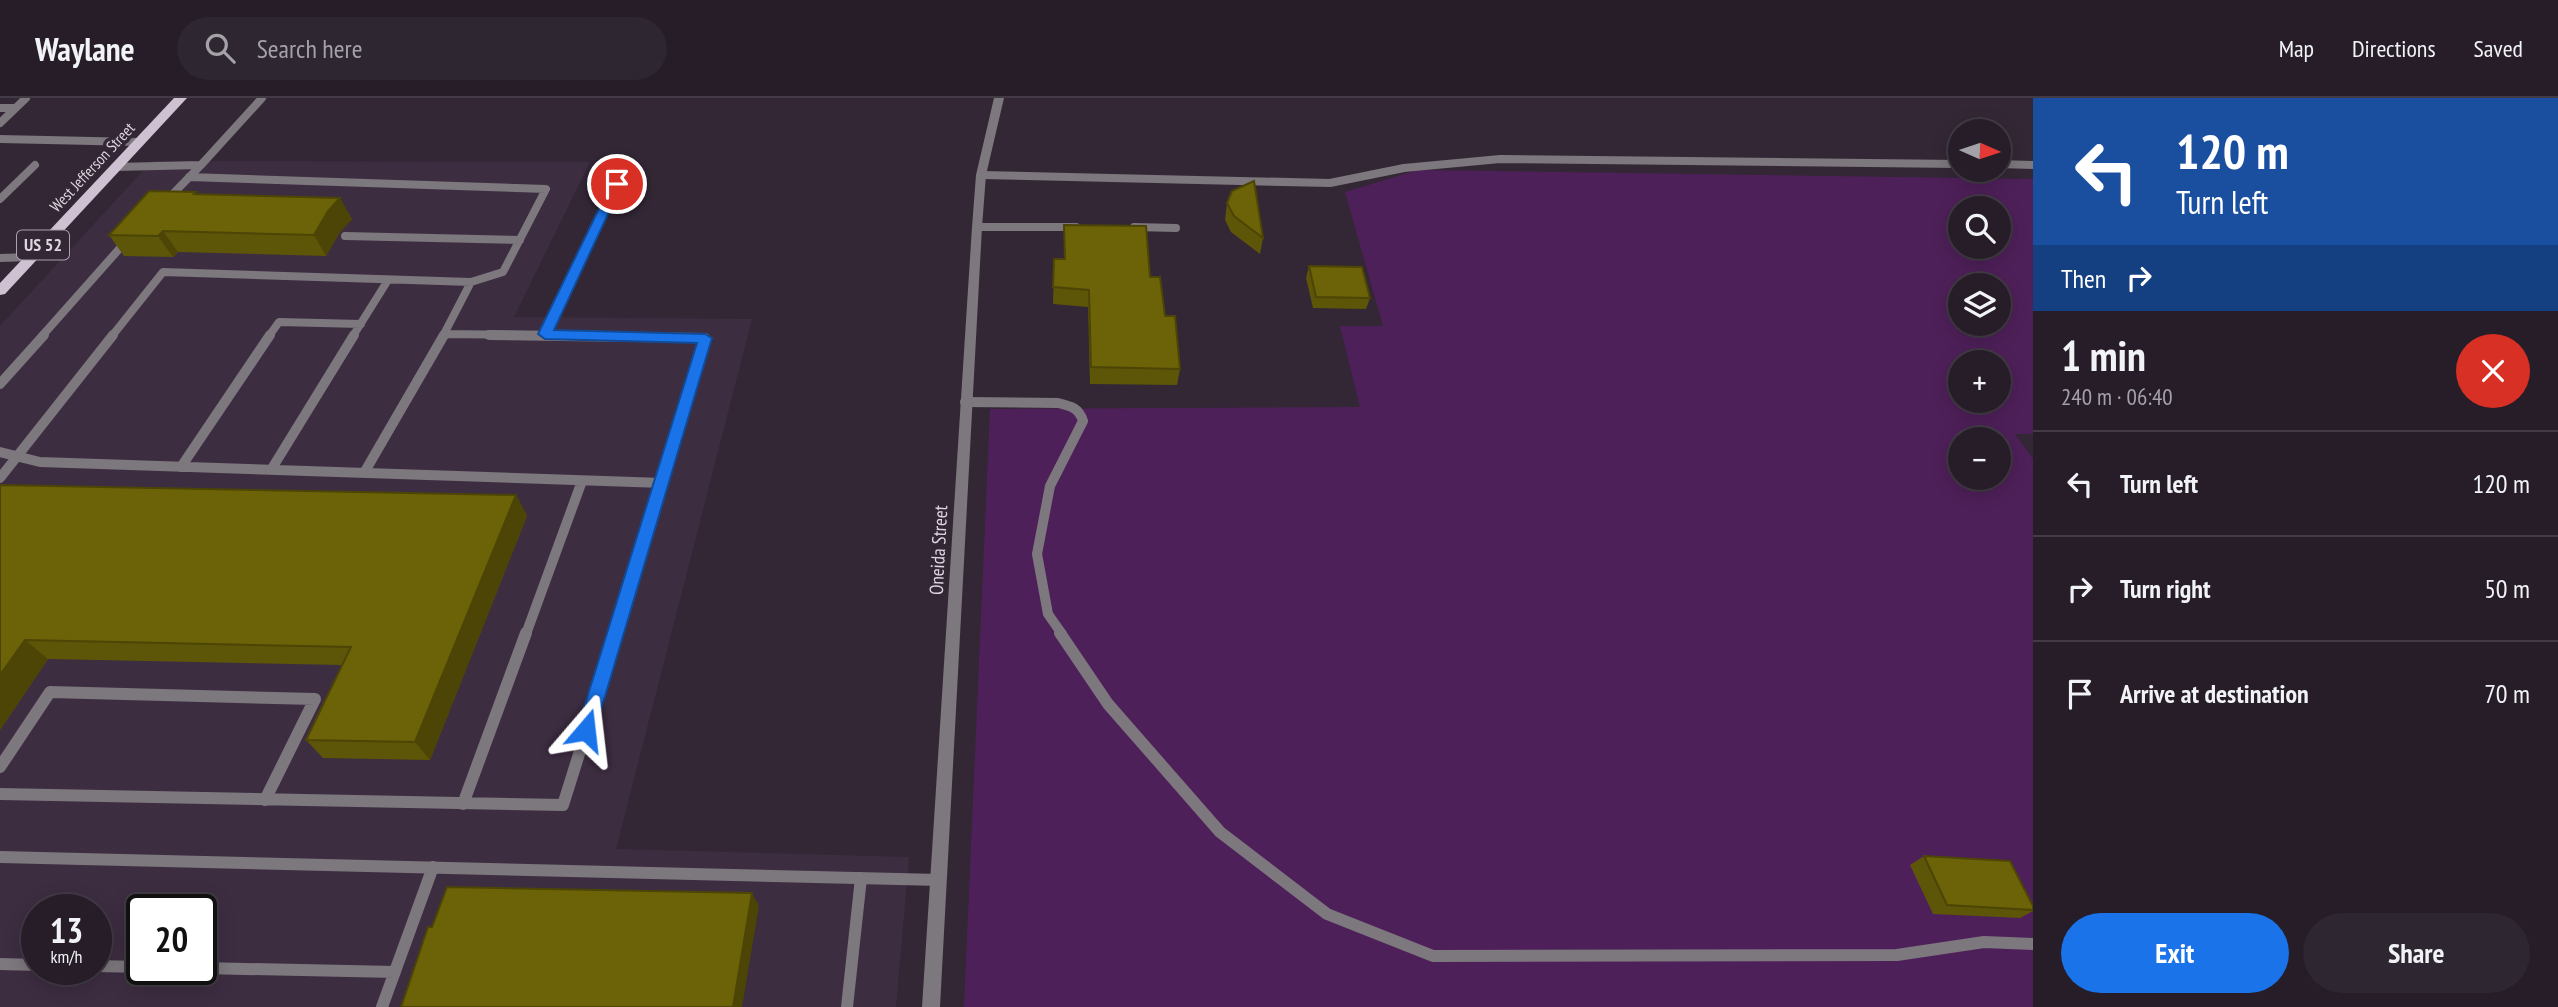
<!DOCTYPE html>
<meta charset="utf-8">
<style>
:root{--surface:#261d28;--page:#2e2630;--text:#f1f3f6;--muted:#a4a2a8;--line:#423b45;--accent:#1a73e8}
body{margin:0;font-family:"PT Sans Narrow",sans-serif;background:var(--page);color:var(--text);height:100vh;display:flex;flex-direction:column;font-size:26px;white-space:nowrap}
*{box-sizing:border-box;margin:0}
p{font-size:23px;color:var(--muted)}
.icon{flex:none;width:38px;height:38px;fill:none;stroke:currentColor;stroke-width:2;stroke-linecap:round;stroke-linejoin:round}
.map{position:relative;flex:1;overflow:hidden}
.drawer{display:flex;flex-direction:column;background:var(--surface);width:525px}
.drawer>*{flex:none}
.hud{background:#1a4fa0;color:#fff;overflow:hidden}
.needle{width:46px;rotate:93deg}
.tools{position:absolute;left:1948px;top:21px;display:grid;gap:14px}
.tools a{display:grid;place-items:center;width:63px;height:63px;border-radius:50%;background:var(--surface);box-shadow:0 4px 18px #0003,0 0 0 2px var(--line);font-size:35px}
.speed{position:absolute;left:21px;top:796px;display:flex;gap:14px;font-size:35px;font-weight:700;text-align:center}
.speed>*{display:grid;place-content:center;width:91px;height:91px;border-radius:50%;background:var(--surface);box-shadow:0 4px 18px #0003,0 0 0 2px var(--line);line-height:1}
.speed small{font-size:18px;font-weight:400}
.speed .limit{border:4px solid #111;border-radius:10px;background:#fff;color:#111}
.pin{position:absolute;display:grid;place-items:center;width:60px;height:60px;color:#fff;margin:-30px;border:4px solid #fff;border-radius:50%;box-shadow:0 2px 7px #0007}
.me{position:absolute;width:77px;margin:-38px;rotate:17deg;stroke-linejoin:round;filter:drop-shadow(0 0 5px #0008)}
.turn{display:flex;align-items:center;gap:24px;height:147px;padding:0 28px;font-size:32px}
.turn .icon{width:91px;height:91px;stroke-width:2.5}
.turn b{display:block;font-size:49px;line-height:60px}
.then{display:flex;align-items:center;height:66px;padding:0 28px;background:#0003;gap:14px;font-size:26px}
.round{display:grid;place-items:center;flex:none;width:74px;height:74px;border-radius:37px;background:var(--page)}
.summary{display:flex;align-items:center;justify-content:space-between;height:119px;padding:0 28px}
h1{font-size:42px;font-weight:800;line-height:52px}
.primary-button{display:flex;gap:14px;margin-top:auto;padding:14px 28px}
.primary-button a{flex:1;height:80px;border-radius:42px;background:var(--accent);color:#fff;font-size:28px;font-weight:800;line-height:80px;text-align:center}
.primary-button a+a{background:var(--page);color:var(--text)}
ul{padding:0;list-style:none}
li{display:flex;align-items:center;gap:21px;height:105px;padding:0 28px;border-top:2px solid var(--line)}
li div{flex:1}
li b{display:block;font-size:26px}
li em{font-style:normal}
header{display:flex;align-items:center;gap:42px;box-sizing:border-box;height:98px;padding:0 35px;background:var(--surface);border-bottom:2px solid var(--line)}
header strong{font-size:33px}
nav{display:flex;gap:38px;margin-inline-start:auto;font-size:24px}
.search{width:490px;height:63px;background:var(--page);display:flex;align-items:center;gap:18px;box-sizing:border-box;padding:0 24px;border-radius:38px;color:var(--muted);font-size:26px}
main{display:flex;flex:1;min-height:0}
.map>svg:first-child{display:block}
</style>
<header>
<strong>Waylane</strong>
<div class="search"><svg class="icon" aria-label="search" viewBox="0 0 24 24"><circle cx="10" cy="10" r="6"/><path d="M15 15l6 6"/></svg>Search here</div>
<nav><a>Map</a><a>Directions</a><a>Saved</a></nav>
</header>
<main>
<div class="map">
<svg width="2033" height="909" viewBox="0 0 2033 909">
<rect width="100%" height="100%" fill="#332735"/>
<!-- built -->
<path fill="#3d2d41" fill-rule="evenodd" d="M 152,63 L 590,64 L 514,219 L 752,221 L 616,751 L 909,759 L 896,909 L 0,909 L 0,228 ZM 37,812 L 96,812 L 96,872 L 37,872 ZM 142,812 L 201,812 L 201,872 L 142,872 Z"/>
<!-- green -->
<path fill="#4e2059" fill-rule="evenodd" d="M 1418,72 L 2033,81 L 2033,336 L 2015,336 L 2033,361 L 2033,909 L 964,909 L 990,311 L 1360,309 L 1340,228 L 1383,228 L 1345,94 ZM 1960,110 L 1998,110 L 1998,149 L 1960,149 ZM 1960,187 L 1998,187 L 1998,226 L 1960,226 ZM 1960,264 L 1998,264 L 1998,303 L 1960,303 ZM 1960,341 L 1998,341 L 1998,380 L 1960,380 Z"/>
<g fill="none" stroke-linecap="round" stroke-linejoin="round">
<!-- lane-far2 -->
<path stroke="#7d777e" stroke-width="8" d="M 0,10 L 15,10
M 0,25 L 26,0
M 0,41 L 139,44
M 1998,66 L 2033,67
M 115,69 L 201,67 L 262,0
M 981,77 L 1330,85 L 1404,70 L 1500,61 L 1960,66
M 0,101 L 35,67
M 166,103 L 201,67
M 977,129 L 1076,129
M 1134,129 L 1176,130
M 345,138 L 520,142
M 0,160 L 32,159
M 471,184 L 444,236 L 603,238
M 545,236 L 617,86
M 42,238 L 128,141
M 112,238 L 163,174 L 471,184 L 503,174 L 546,91 L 189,79
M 269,238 L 279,224 L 361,226
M 353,238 L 388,182
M 443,238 L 444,236"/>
<!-- lane-far1 -->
<path stroke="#7d777e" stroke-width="10" d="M 489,237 L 705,240 L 663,385
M 0,286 L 44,237
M 965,304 L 1058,305 C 1071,308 1079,310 1083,323 L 1050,388 L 1037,456 L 1048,516 L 1062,536
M 0,354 L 40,364 L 663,385 L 616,536
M 181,369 L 270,237
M 271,372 L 354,237
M 364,375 L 444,237
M 0,380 L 113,237
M 526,536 L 582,383"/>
<!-- lane -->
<path stroke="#7d777e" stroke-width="12" d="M 1060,535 L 1108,606 L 1220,734 L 1327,816 L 1433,858 L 1897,857 L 1984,844 L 2033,846
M 0,669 L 50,594 L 315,601 L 265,702
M 0,696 L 563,707 L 617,535
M 463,706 L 526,535
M 0,759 L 940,782
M 0,866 L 37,867
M 96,868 L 142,869
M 201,870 L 395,874
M 382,909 L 433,769
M 847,909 L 861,780"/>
<!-- street -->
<path fill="#7d777e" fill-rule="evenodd" d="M 994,0 L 1004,0 L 986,77 L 982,129 L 940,909 L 922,909 L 972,129 L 976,77 Z"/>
<!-- primary -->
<path fill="#cec2d2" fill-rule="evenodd" d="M 174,0 L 187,0 L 5,196 L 0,197 L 0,185 Z"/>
</g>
<!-- wall -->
<path fill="#5d5507" d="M 197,96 L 352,121 L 340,134 L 326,158 L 178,154 L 173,159 L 124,158 L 109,137 Z
M 1227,105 L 1263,140 L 1260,156 L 1231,134 L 1225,122 Z
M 1064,127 L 1150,179 L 1165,218 L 1180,271 L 1177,287 L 1090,286 L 1088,209 L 1053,206 L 1054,161 L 1064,161 Z
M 1309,168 L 1370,200 L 1366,211 L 1313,210 L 1306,180 Z
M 0,387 L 516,397 L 527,418 L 430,662 L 323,660 L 306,642 L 342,567 L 48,561 L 0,632 Z
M 1924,758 L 2033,808 L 2033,813 L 2020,820 L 1933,816 L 1910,767 Z"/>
<!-- shaded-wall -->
<path fill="#4c4506" d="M 340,100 L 352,121 L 340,134 L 326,158 L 314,137 L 328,113 Z
M 163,133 L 178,154 L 173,159 L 158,138 Z
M 516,397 L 527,418 L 430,662 L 415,644 Z
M 25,542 L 48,561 L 0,632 L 0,577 Z
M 752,795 L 759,808 L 742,909 L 733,909 Z"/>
<!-- building -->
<path fill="#6c6308" stroke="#4c4506" stroke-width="2" d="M 1254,83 L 1263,140 L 1234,118 L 1227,105 L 1232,93 Z
M 149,93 L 196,94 L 194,96 L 340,100 L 328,113 L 314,137 L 163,133 L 158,138 L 109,137 Z
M 1064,127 L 1146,128 L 1150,179 L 1160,179 L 1165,218 L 1175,218 L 1180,271 L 1091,269 L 1089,192 L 1053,189 L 1054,161 L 1065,161 Z
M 1309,168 L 1362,169 L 1370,200 L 1316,199 Z
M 0,387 L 516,397 L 415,644 L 306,642 L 351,549 L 25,542 L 0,577 Z
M 1924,758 L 2010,763 L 2033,808 L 2033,812 L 1947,807 Z
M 447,789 L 752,795 L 733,909 L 401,909 L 428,829 L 432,829 Z"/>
<!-- route -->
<path fill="#1a73e8" stroke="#114b97" stroke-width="2" d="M 617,83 L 622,86 L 554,232 L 705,236 L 712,240 L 595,632 L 593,638 L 586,640 L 580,638 L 577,632 L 697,245 L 545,241 L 538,236 L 611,86 Z"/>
<g text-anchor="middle" stroke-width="7" stroke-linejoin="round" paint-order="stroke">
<!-- far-street labels -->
<g font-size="16" fill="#ddd6df" stroke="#332735">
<text transform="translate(92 69) rotate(-47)" y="6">West Jefferson Street</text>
</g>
<!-- shield labels -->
<rect fill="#332735" stroke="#aaa2ac" stroke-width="2" x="17" y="132.5" width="52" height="29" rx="5"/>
<g font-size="18" font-weight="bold" fill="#ddd6df">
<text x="43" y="153">US 52</text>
</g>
<!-- street labels -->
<g font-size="19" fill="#ddd6df" stroke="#332735">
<text transform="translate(938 452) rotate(-87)" y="7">Oneida Street</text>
</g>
</g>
</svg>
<div class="tools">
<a><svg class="needle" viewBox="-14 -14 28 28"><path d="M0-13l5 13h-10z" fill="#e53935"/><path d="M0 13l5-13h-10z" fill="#a4a2a8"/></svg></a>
<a><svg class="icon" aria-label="search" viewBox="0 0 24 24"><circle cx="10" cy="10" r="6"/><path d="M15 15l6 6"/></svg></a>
<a><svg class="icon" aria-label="layers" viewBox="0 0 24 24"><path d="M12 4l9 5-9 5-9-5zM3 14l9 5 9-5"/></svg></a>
<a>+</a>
<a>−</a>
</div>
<div class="speed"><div>13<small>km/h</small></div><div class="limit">20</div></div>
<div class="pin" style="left:617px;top:86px;background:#d93025"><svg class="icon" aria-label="arrive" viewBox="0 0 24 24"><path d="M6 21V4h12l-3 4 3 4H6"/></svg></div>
<svg class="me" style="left:586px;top:632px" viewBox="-20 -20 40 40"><path d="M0-17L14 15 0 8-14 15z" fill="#1a73e8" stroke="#fff" stroke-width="4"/></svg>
</div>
<section class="drawer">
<div class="hud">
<div class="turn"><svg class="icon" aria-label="left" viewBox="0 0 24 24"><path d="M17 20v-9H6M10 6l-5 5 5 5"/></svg><div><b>120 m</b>Turn left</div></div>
<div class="then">Then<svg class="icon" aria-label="right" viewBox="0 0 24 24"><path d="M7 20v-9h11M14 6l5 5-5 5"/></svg></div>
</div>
<div class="summary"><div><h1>1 min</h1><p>240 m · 06:40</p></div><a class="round" style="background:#d93025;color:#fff"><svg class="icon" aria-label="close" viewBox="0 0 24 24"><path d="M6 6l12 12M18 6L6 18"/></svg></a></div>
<ul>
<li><svg class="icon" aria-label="left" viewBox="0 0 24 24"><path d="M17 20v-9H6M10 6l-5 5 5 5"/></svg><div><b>Turn left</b></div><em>120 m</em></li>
<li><svg class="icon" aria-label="right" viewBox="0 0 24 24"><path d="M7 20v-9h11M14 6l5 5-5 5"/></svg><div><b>Turn right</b></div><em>50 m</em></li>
<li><svg class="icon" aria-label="arrive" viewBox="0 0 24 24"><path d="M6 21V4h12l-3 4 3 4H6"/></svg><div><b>Arrive at destination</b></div><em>70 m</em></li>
</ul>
<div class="primary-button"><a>Exit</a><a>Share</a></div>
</section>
</main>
